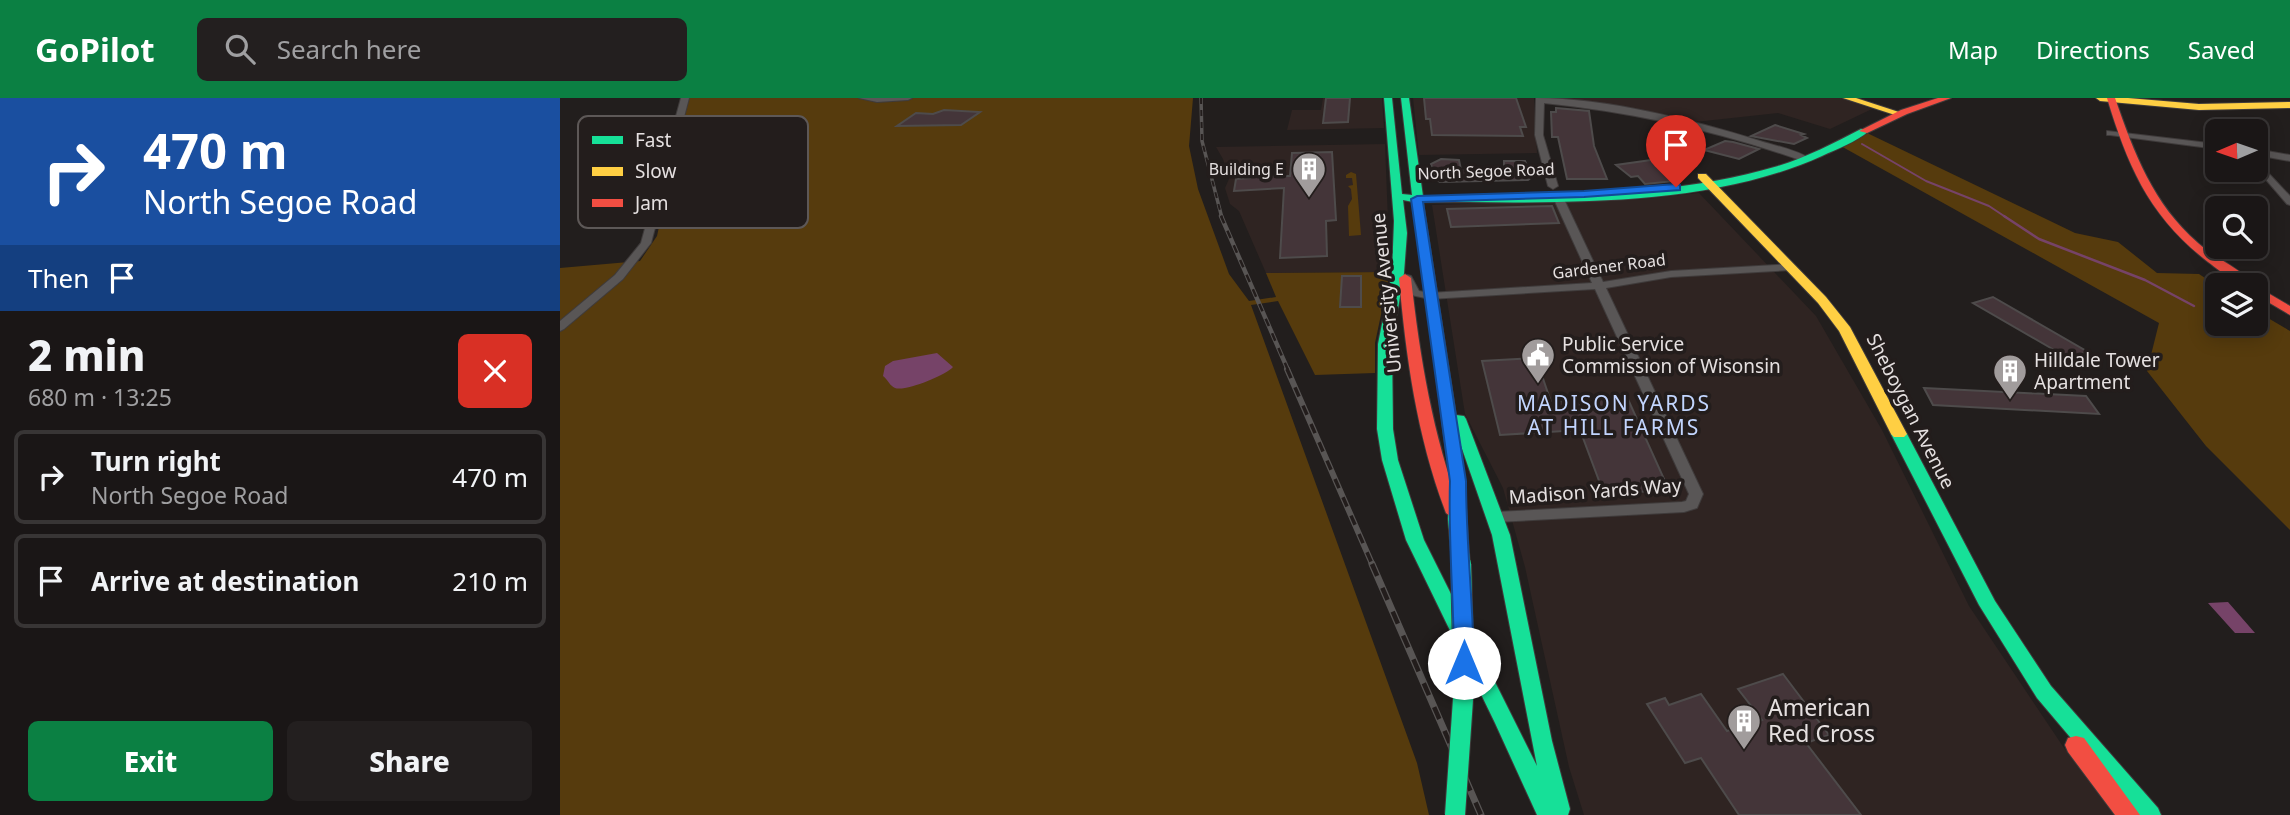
<!DOCTYPE html>
<meta charset="utf-8">
<style>
:root{--surface:#1a1616;--page:#231f1f;--text:#f1f3f6;--muted:#9f9fa1;--line:#383535;--accent:#0b8043}
body{margin:0;font-family:"Noto Sans",sans-serif;background:var(--page);color:var(--text);height:100vh;display:flex;flex-direction:column;font-size:26px;white-space:nowrap}
*{box-sizing:border-box;margin:0}
p{font-size:23px;color:var(--muted)}
.icon{flex:none;width:38px;height:38px;fill:none;stroke:currentColor;stroke-width:2;stroke-linecap:round;stroke-linejoin:round}
.map{position:relative;flex:1;overflow:hidden}
.details{display:flex;flex-direction:column;background:var(--surface);width:560px}
.details>*{flex:none}
.top-card{background:#1a4fa0;color:#fff;overflow:hidden}
.needle{width:46px;rotate:268deg}
.tools{position:absolute;left:1645px;top:21px;display:grid;gap:14px}
.tools a{display:grid;place-items:center;width:63px;height:63px;border-radius:10px;background:var(--surface);box-shadow:0 4px 18px #0003,0 0 0 2px var(--line);font-size:35px}
.pin{position:absolute;display:grid;place-items:center;width:60px;height:60px;color:#fff;margin:-72px -30px;border-radius:50% 50% 50% 0;rotate:-45deg;box-shadow:0 0 7px #0007}
.pin .icon{rotate:45deg}
.me{position:absolute;width:77px;margin:-38px;rotate:0deg;stroke-linejoin:round;filter:drop-shadow(0 0 5px #0008)}
.turn{display:flex;align-items:center;gap:24px;height:147px;padding:0 28px;font-size:32px}
.turn .icon{width:91px;height:91px;stroke-width:2.5}
.turn b{display:block;font-size:49px;line-height:60px}
.then{display:flex;align-items:center;height:66px;padding:0 28px;background:#0003;gap:14px;font-size:26px}
.round{display:grid;place-items:center;flex:none;width:74px;height:74px;border-radius:10px;background:var(--page)}
.overview{display:flex;align-items:center;justify-content:space-between;height:119px;padding:0 28px}
h1{font-size:42px;font-weight:800;line-height:52px}
.cta{display:flex;gap:14px;margin-top:auto;padding:14px 28px}
.cta a{flex:1;height:80px;border-radius:10px;background:var(--accent);color:#fff;font-size:28px;font-weight:800;line-height:80px;text-align:center}
.cta a+a{background:var(--page);color:var(--text)}
ul{padding:0;list-style:none}
li{display:flex;align-items:center;gap:21px;height:94px;margin:0 14px 10px;padding:0 14px;border:4px solid var(--line);border-radius:10px}
li div{flex:1}
li b{display:block;font-size:26px}
li em{font-style:normal}
header{display:flex;align-items:center;gap:42px;box-sizing:border-box;height:98px;padding:0 35px;background:var(--accent);color:#fff}
header strong{font-size:33px}
nav{display:flex;gap:38px;margin-inline-start:auto;font-size:24px}
.search{width:490px;height:63px;background:var(--page);display:flex;align-items:center;gap:18px;box-sizing:border-box;padding:0 24px;border-radius:10px;color:var(--muted);font-size:26px}
main{display:flex;flex:1;min-height:0}
.map>svg:first-child{display:block}
</style>
<header>
<strong>GoPilot</strong>
<div class="search"><svg class="icon" aria-label="search" viewBox="0 0 24 24"><circle cx="10" cy="10" r="6"/><path d="M15 15l6 6"/></svg>Search here</div>
<nav><a>Map</a><a>Directions</a><a>Saved</a></nav>
</header>
<main>
<section class="details">
<div class="top-card">
<div class="turn"><svg class="icon" aria-label="right" viewBox="0 0 24 24"><path d="M7 20v-9h11M14 6l5 5-5 5"/></svg><div><b>470 m</b>North Segoe Road</div></div>
<div class="then">Then<svg class="icon" aria-label="arrive" viewBox="0 0 24 24"><path d="M6 21V4h12l-3 4 3 4H6"/></svg></div>
</div>
<div class="overview"><div><h1>2 min</h1><p>680 m · 13:25</p></div><a class="round" style="background:#d93025;color:#fff"><svg class="icon" aria-label="close" viewBox="0 0 24 24"><path d="M6 6l12 12M18 6L6 18"/></svg></a></div>
<ul>
<li><svg class="icon" aria-label="right" viewBox="0 0 24 24"><path d="M7 20v-9h11M14 6l5 5-5 5"/></svg><div><b>Turn right</b><p>North Segoe Road</p></div><em>470 m</em></li>
<li><svg class="icon" aria-label="arrive" viewBox="0 0 24 24"><path d="M6 21V4h12l-3 4 3 4H6"/></svg><div><b>Arrive at destination</b></div><em>210 m</em></li>
</ul>
<div class="cta"><a>Exit</a><a>Share</a></div>
</section>
<div class="map">
<svg width="1730" height="717" viewBox="0 0 1730 717">
<rect width="100%" height="100%" fill="#221e1d"/>
<!-- built -->
<path fill="#2f2422" d="M 763,0 L 822,0 L 824,30 L 727,32 L 732,12 L 761,12 Z
M 853,0 L 974,0 L 977,55 L 859,57 Z
M 978,0 L 1282,0 L 1312,11 L 1270,31 L 1218,15 L 1135,24 L 1026,5 Z
M 825,46 L 830,174 L 706,175 L 679,113 L 670,106 L 665,90 L 669,81 L 663,61 L 656,49 Z
M 1139,95 L 1256,218 L 1322,332 L 1409,508 L 1504,650 L 1557,717 L 1024,717 L 1009,669 L 965,469 L 943,390 L 905,316 L 872,107 L 1085,101 Z"/>
<!-- green -->
<path fill="#563b0d" d="M 127,0 L 633,0 L 629,48 L 638,91 L 669,176 L 689,203 L 716,199 L 706,175 L 830,174 L 815,245 L 815,275 L 755,277 L 718,203 L 691,207 L 857,665 L 869,717 L 0,717 L 0,170 L 80,163 L 97,138 Z
M 1305,34 L 1515,135 L 1558,144 L 1597,175 L 1639,176 L 1657,188 L 1657,226 L 1696,226 L 1696,213 L 1730,233 L 1730,432 L 1646,348 L 1587,273 L 1599,225 L 1279,47 Z
M 791,74 L 796,76 L 801,137 L 789,138 L 788,108 L 792,101 L 791,91 L 788,88 L 793,87 L 792,80 L 786,80 L 786,77 Z"/>
<!-- water -->
<path fill="#764368" d="M 377,255 L 393,269 C 386,277 345,294 335,290 C 330,288 328,282 323,278 L 325,268 L 333,263 Z
M 1668,504 L 1695,535 L 1675,535 L 1648,505 Z"/>
<g fill="none" stroke-linecap="round" stroke-linejoin="round">
<!-- stream-far1 -->
<path stroke="#764368" stroke-width="2" d="M 1302,46 L 1366,83 L 1429,108 L 1447,120"/>
<!-- stream -->
<path stroke="#764368" stroke-width="2.5" d="M 1444,118 L 1479,141 L 1585,182 L 1634,208"/>
</g>
<!-- building -->
<path fill="#443539" stroke="#4e4b4b" stroke-width="2" d="M 766,0 L 790,0 L 788,24 L 763,25 Z
M 864,0 L 956,0 L 966,29 L 960,29 L 963,38 L 872,37 L 870,21 L 866,21 Z
M 996,10 L 1029,13 L 1034,48 L 1047,81 L 1007,81 L 998,39 L 992,39 L 991,14 L 996,14 Z
M 384,12 L 420,14 L 401,27 L 337,28 L 356,15 L 373,16 Z
M 1215,27 L 1244,36 L 1241,37 L 1247,40 L 1234,46 L 1191,38 Z
M 1165,43 L 1173,44 L 1199,51 L 1179,61 L 1144,52 Z
M 772,54 L 776,122 L 766,123 L 767,158 L 720,160 L 724,90 L 674,93 L 676,81 L 690,80 L 691,78 L 730,78 L 732,55 Z
M 1105,60 L 1121,72 L 1107,74 L 1115,83 L 1085,86 L 1078,78 L 1071,79 L 1056,67 Z
M 881,61 L 899,62 L 901,72 L 944,72 L 944,63 L 965,63 L 972,79 L 968,82 L 880,84 L 875,81 L 871,66 Z
M 992,108 L 999,125 L 891,129 L 887,111 Z
M 782,178 L 801,178 L 801,209 L 780,209 Z
M 1433,199 L 1528,254 L 1508,260 L 1413,205 Z
M 976,260 L 991,304 L 1067,299 L 1109,392 L 1044,396 L 1020,332 L 940,337 L 922,263 Z
M 1364,290 L 1526,298 L 1539,316 L 1373,307 Z
M 1223,576 L 1269,637 L 1246,645 L 1301,717 L 1179,717 L 1141,660 L 1125,665 L 1087,606 L 1105,600 L 1109,607 L 1141,596 L 1167,633 L 1202,622 L 1178,591 Z"/>
<g fill="none" stroke-linecap="round" stroke-linejoin="round">
<!-- street casing -->
<g stroke="#3f3b3b" stroke-width="2">
<path id="street" d="M 121,0 L 129,0 L 91,145 L 63,181 L 4,231 L 0,233 L 0,223 L 55,177 L 81,145 Z
M 299,0 L 352,0 L 348,2 L 317,4 Z
M 976,0 C 1045,0 1134,22 1200,43 C 1216,48 1237,52 1250,61 L 1243,63 C 1158,33 1073,14 984,5 L 983,37 L 998,88 L 993,91 L 988,88 L 975,37 Z
M 1547,33 L 1657,46 L 1657,51 L 1550,37 L 1547,37 Z
M 1696,51 L 1730,57 L 1730,63 L 1696,57 Z
M 1696,62 L 1730,98 L 1730,107 L 1727,106 L 1696,70 Z
M 997,94 L 1002,97 L 1043,184 L 1111,173 L 1231,166 L 1236,169 L 1231,172 L 1111,179 L 1046,190 L 1143,396 L 1137,410 L 1124,414 L 936,424 L 931,423 L 928,419 L 931,415 L 936,414 L 1122,404 L 1126,403 L 1129,396 L 1035,191 L 870,201 L 851,197 L 842,180 L 847,177 L 851,178 L 859,193 L 870,195 L 1032,185 L 992,97 Z"/>
</g>
<!-- fast casing -->
<g stroke="#3f3b3b" stroke-width="2">
<path id="fast" d="M 824,0 L 832,0 L 842,96 L 852,97 L 841,0 L 849,0 L 863,98 C 981,97 1103,102 1218,68 C 1247,59 1274,45 1301,31 L 1309,33 C 1296,44 1277,51 1262,58 C 1142,112 992,104 863,104 L 896,317 L 904,318 L 906,321 L 950,437 L 992,643 L 1010,711 L 1008,717 L 977,717 L 935,625 L 846,442 L 822,362 L 817,331 L 818,246 L 832,175 L 834,123 ZM 843,102 L 853,104 L 890,383 L 888,421 L 892,465 L 895,470 L 907,470 L 910,465 C 906,425 906,385 900,345 L 932,437 L 977,668 L 864,442 L 838,362 L 833,331 L 832,246 L 844,175 L 847,135 Z
M 1339,331 L 1347,336 L 1435,503 L 1491,588 L 1598,710 L 1601,717 L 1576,717 L 1477,600 L 1419,507 L 1331,336 Z"/>
</g>
<!-- slow casing -->
<g stroke="#3f3b3b" stroke-width="2">
<path id="slow" d="M 1283,0 L 1296,0 L 1345,16 L 1338,18 Z
M 1536,0 L 1568,0 L 1639,6 L 1730,4 L 1730,10 L 1639,12 L 1540,3 Z
M 1138,76 L 1146,76 L 1266,199 L 1290,229 L 1347,336 L 1344,339 L 1334,339 L 1331,336 L 1279,233 L 1258,205 L 1138,80 Z"/>
</g>
<!-- jam casing -->
<g stroke="#3f3b3b" stroke-width="2">
<path id="jam" d="M 1378,0 L 1391,0 L 1347,16 L 1307,35 L 1299,33 L 1341,12 Z
M 1547,0 L 1555,0 C 1574,55 1593,106 1638,145 C 1655,160 1681,171 1695,187 C 1676,187 1663,175 1648,164 C 1589,118 1568,69 1547,0 Z
M 845,176 L 851,180 C 860,261 873,339 902,415 L 894,421 L 886,415 C 857,339 846,260 839,180 Z
M 1696,188 L 1730,208 L 1730,217 L 1696,197 Z
M 1516,638 L 1524,640 L 1580,717 L 1555,717 L 1508,654 L 1505,647 L 1508,640 Z"/>
</g>
<!-- street -->
<use href="#street" fill="#595656" fill-rule="evenodd"/>
<!-- fast -->
<use href="#fast" fill="#16e098" fill-rule="evenodd"/>
<!-- slow -->
<use href="#slow" fill="#ffcf43" fill-rule="evenodd"/>
<!-- jam -->
<use href="#jam" fill="#f24e42" fill-rule="evenodd"/>
<!-- rail-far3 casing -->
<g stroke="#585554" stroke-width="3.5">
<path id="rail-far3" d="M 641,0 L 642,43 L 662,120"/>
</g>
<!-- rail-far2 casing -->
<g stroke="#585554" stroke-width="4.5">
<path id="rail-far2" d="M 661,118 L 728,272"/>
</g>
<!-- rail-far1 casing -->
<g stroke="#585554" stroke-width="6">
<path id="rail-far1" d="M 727,271 L 813,468"/>
</g>
<!-- rail casing -->
<g stroke="#585554" stroke-width="7">
<path id="rail" d="M 812,466 L 921,717"/>
</g>
<!-- rail-far3 -->
<use href="#rail-far3" stroke="#231d1c" stroke-width="2" stroke-dasharray="6" stroke-linecap="butt"/>
<!-- rail-far2 -->
<use href="#rail-far2" stroke="#231d1c" stroke-width="2.5" stroke-dasharray="8" stroke-linecap="butt"/>
<!-- rail-far1 -->
<use href="#rail-far1" stroke="#231d1c" stroke-width="3.5" stroke-dasharray="10" stroke-linecap="butt"/>
<!-- rail -->
<use href="#rail" stroke="#231d1c" stroke-width="4.5" stroke-dasharray="13" stroke-linecap="butt"/>
<!-- fast-bridge-far1 casing -->
<g stroke="#3f3b3b" stroke-width="18" stroke-linecap="butt">
<path id="fast-bridge-far1" d="M 901,465 L 901,468"/>
</g>
<!-- fast-bridge casing -->
<g stroke="#3f3b3b" stroke-width="22" stroke-linecap="butt">
<path id="fast-bridge" d="M 895,717 L 904,587 L 901,466"/>
</g>
<!-- fast-bridge-far1 -->
<use href="#fast-bridge-far1" stroke="#16e098" stroke-width="16"/>
<!-- fast-bridge -->
<use href="#fast-bridge" stroke="#16e098" stroke-width="20"/>
</g>
<!-- route -->
<path fill="#1a73e8" stroke="#114b97" stroke-width="2" d="M 1116,86 L 1120,87 L 1120,92 L 1024,99 L 863,104 L 906,383 C 906,443 913,504 914,565 L 912,570 L 904,573 L 897,570 L 894,565 C 894,504 888,443 890,383 L 851,101 L 857,98 L 1024,93 Z"/>
<!-- icons -->
<defs>
<g id="building-pin" transform="scale(1.75)"><path d="M0 17L-7.5 6A9.5 9.5 0 1 1 7.5 6Z" fill="#a19c9c" stroke="#231d1c"/><path d="M-4-6H4V6H1V3H-1V6H-4ZM-2.5-4.3h1.7v1.8h-1.7ZM.8-4.3h1.7v1.8H.8ZM-2.5-1h1.7V.8h-1.7ZM.8-1h1.7V.8H.8Z" fill="#fff"/></g>
<g id="civic-pin" transform="scale(1.75)"><path d="M0 17L-7.5 6A9.5 9.5 0 1 1 7.5 6Z" fill="#a19c9c" stroke="#231d1c"/><path d="M-.6-6.5H3V-4.5H.6V-3L4-1V1h2V6H-6V1h2V-1L-.6-3ZM-1.2 2.5V6h2.4V2.5Z" fill="#fff"/></g>
</defs>
<g fill-rule="evenodd">
<use href="#building-pin" x="749" y="71"/>
<use href="#civic-pin" x="978" y="257"/>
<use href="#building-pin" x="1450" y="273"/>
<use href="#building-pin" x="1184" y="623"/>
</g>
<g text-anchor="middle" stroke-width="7" stroke-linejoin="round" paint-order="stroke">
<!-- far-poi labels -->
<g font-size="16" fill="#e5e0e0" stroke="#231d1c" text-anchor="end">
<text x="724" y="77">Building E</text>
</g>
<!-- far-street labels -->
<g font-size="16" fill="#e5e0e0" stroke="#231d1c">
<text transform="translate(926 73) rotate(-2)" y="6">North Segoe Road</text>
<text transform="translate(1049 168) rotate(-7)" y="6">Gardener Road</text>
</g>
<!-- street labels -->
<g font-size="19" fill="#e5e0e0" stroke="#231d1c">
<text transform="translate(826 195) rotate(-96)" y="7">University Avenue</text>
<text transform="translate(1351 313) rotate(63)" y="7">Sheboygan Avenue</text>
<text transform="translate(1035 393) rotate(-4)" y="7">Madison Yards Way</text>
</g>
<!-- poi labels -->
<g font-size="19" fill="#e5e0e0" stroke="#231d1c" text-anchor="start">
<text x="1002" y="253">Public Service<tspan x="1002" dy="22">Commission of Wisonsin</tspan></text>
<text x="1474" y="269">Hilldale Tower<tspan x="1474" dy="22">Apartment</tspan></text>
</g>
<!-- neighbourhood labels -->
<g font-size="21" letter-spacing="2" fill="#c2d5fe" stroke="#231d1c">
<text x="1054" y="313">MADISON YARDS<tspan x="1054" dy="24">AT HILL FARMS</tspan></text>
</g>
<!-- near-poi labels -->
<g font-size="23" fill="#e5e0e0" stroke="#231d1c" text-anchor="start">
<text x="1208" y="618">American<tspan x="1208" dy="26">Red Cross</tspan></text>
</g>
</g>
<!-- legend -->
<rect x="18" y="18" width="230" height="112" rx="10" fill="#231d1c" stroke="#5d5857" stroke-width="2"/>
<rect x="32" y="38" width="31" height="8" fill="#16e098"/>
<rect x="32" y="69" width="31" height="9" fill="#ffcf43"/>
<rect x="32" y="101" width="31" height="8" fill="#f24e42"/>
<g font-size="19" fill="#e5e0e0">
<text x="75" y="49">Fast</text>
<text x="75" y="80">Slow</text>
<text x="75" y="112">Jam</text>
</g>
</svg>
<div class="tools">
<a><svg class="needle" viewBox="-14 -14 28 28"><path d="M0-13l5 13h-10z" fill="#e53935"/><path d="M0 13l5-13h-10z" fill="#9f9fa1"/></svg></a>
<a><svg class="icon" aria-label="search" viewBox="0 0 24 24"><circle cx="10" cy="10" r="6"/><path d="M15 15l6 6"/></svg></a>
<a><svg class="icon" aria-label="layers" viewBox="0 0 24 24"><path d="M12 4l9 5-9 5-9-5zM3 14l9 5 9-5"/></svg></a>
</div>
<div class="pin" style="left:1116px;top:89px;background:#d93025"><svg class="icon" aria-label="arrive" viewBox="0 0 24 24"><path d="M6 21V4h12l-3 4 3 4H6"/></svg></div>
<svg class="me" style="left:904px;top:565px" viewBox="-20 -20 40 40"><circle r="19" fill="#fff"/><path d="M0-13L10 11 0 6-10 11z" fill="#1a73e8"/></svg>
</div>
</main>
